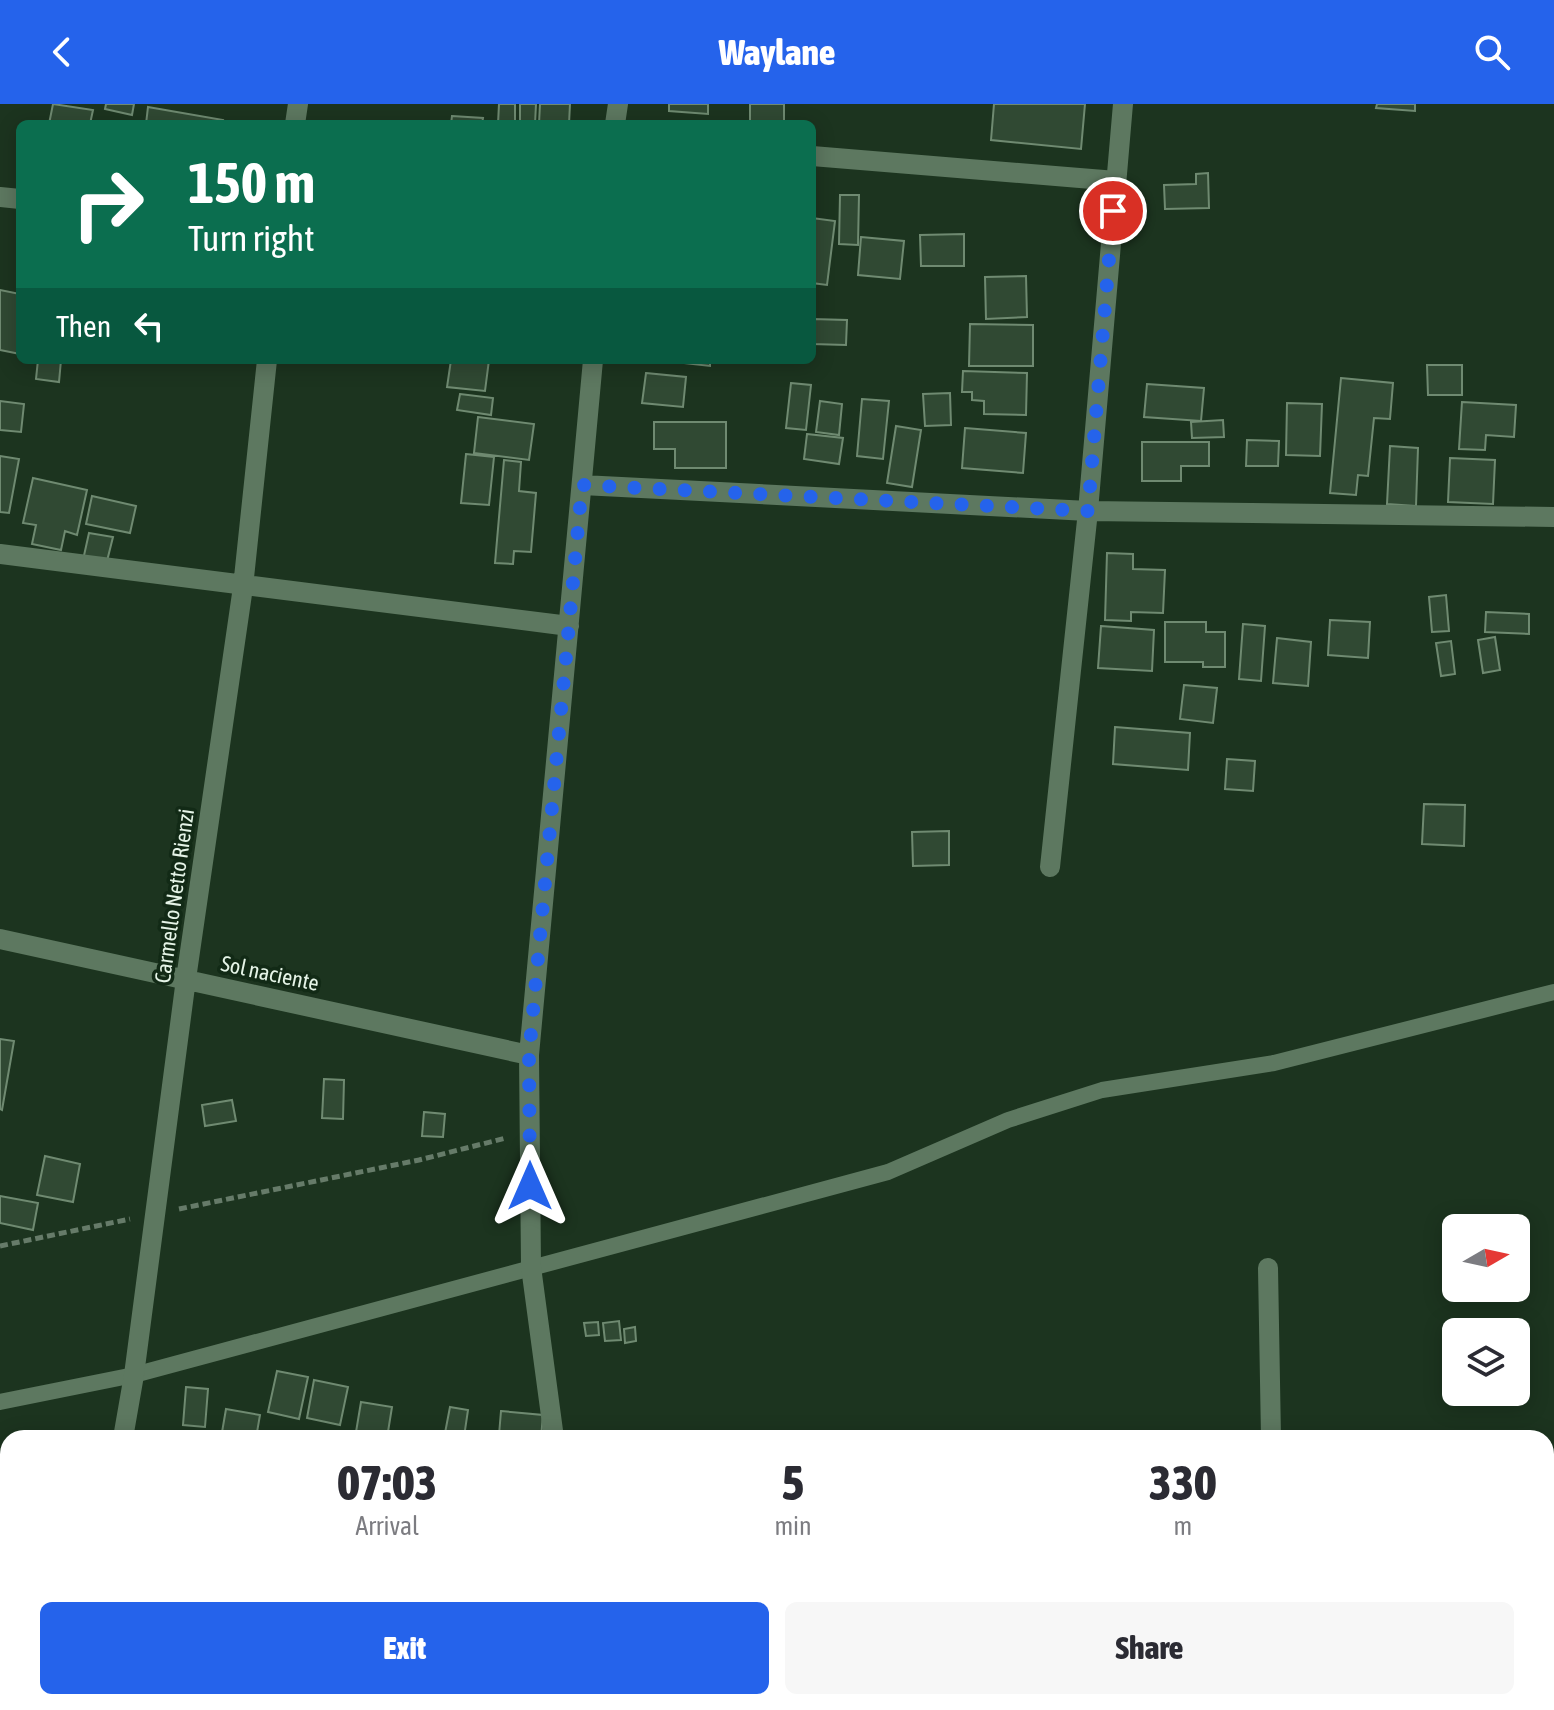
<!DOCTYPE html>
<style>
:root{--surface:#fff;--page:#f7f7f7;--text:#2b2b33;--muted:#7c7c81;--accent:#2563eb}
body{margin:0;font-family:"Asap Condensed",sans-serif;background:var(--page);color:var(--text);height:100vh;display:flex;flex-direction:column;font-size:30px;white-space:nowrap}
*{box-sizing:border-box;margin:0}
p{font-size:26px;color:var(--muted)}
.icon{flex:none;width:44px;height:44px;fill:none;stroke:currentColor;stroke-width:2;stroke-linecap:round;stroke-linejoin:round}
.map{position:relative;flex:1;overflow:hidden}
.drawer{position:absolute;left:0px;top:1326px;width:1554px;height:280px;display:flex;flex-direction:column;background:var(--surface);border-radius:24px 24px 0 0;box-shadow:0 4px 20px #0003}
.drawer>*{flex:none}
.guide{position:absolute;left:16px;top:16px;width:800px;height:244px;border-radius:12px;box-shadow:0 4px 20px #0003;background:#0b6e4f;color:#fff;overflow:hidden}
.needle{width:52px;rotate:81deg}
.fabs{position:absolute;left:1442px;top:1110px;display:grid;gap:16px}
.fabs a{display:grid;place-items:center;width:88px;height:88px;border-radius:12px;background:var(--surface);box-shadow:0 4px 20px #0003;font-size:40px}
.pin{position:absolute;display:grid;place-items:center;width:68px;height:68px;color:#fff;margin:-34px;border:4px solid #fff;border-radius:50%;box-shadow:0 2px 8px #0007}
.me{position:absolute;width:88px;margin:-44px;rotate:0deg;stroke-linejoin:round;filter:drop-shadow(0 0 6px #0008)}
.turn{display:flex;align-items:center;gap:28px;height:168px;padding:0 40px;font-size:36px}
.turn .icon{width:104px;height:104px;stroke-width:2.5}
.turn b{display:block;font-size:56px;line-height:68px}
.then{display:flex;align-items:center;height:76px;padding:0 40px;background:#0003;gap:16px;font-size:30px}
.eta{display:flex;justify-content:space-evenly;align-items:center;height:136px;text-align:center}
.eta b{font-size:48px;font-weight:800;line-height:56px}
.primary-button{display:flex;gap:16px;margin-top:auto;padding:16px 40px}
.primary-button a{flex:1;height:92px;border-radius:12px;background:var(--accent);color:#fff;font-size:32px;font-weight:800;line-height:92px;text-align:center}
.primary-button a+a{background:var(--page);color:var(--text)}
header{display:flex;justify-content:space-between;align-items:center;height:104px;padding:0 40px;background:var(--accent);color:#fff;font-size:36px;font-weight:800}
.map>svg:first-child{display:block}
</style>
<header><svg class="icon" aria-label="back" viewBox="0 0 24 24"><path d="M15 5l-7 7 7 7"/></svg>Waylane<svg class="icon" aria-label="search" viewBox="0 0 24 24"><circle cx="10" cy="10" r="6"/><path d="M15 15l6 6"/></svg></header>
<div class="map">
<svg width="1554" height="1606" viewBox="0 0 1554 1606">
<rect width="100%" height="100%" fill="#1c341f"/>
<!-- building -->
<path fill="#304933" stroke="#6f8a71" stroke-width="2" d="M 53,0 L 93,6 L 90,20 L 49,20 Z
M 106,0 L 134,0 L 132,11 L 105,5 Z
M 499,0 L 515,0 L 515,20 L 498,20 Z
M 520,0 L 536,0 L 535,20 L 520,20 Z
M 540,0 L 570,0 L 569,20 L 539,20 Z
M 669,0 L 708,0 L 708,10 L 669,7 Z
M 750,0 L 784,0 L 784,20 L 750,20 Z
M 994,0 L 1085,0 L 1081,45 L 991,36 Z
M 1377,0 L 1415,0 L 1415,7 L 1376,4 Z
M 148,3 L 223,16 L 222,20 L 146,20 Z
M 452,12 L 483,14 L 482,20 L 451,20 Z
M 1208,69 L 1209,104 L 1165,105 L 1164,81 L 1196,80 L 1196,70 Z
M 840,91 L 859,91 L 858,141 L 839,140 Z
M 812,114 L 835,117 L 827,181 L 812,179 Z
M 964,130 L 964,162 L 921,162 L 920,131 Z
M 861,133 L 904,137 L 900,175 L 858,171 Z
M 1026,172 L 1027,213 L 986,215 L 985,173 Z
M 0,186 L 20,190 L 20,250 L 0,246 Z
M 812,215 L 847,216 L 846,241 L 812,240 Z
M 970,220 L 1033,221 L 1033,262 L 969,262 Z
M 38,256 L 61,256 L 59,278 L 36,275 Z
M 451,256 L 489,256 L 485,287 L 447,283 Z
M 684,256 L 710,256 L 710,262 L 683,259 Z
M 1427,261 L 1462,261 L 1462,291 L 1428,291 Z
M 963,267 L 1027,269 L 1026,311 L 984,310 L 984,297 L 972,296 L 972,288 L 962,288 Z
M 646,269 L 686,273 L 683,303 L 642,299 Z
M 1341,274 L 1393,279 L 1390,315 L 1374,314 L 1368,372 L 1358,371 L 1356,391 L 1330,389 Z
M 791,279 L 811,281 L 806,326 L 786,324 Z
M 1147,280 L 1204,284 L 1201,317 L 1144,313 Z
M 950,289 L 951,321 L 925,322 L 923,290 Z
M 460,290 L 493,294 L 491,311 L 457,306 Z
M 862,295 L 889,297 L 883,355 L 857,352 Z
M 0,297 L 24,300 L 21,328 L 0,326 Z
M 820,297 L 842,300 L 839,331 L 816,328 Z
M 1462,298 L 1516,301 L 1514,333 L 1486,331 L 1485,346 L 1459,345 Z
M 1287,299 L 1322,300 L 1320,352 L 1286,351 Z
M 478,313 L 534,320 L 529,356 L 474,349 Z
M 1223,316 L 1224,333 L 1192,334 L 1191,318 Z
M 654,318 L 726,318 L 726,364 L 675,364 L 675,345 L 654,345 Z
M 896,322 L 921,326 L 912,383 L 887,379 Z
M 965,324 L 1026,329 L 1023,369 L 962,364 Z
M 807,330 L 843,334 L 839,360 L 804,355 Z
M 1247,336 L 1279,337 L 1278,362 L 1246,362 Z
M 1142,338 L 1209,338 L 1209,362 L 1181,362 L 1181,377 L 1142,377 Z
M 1390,342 L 1418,344 L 1416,402 L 1387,400 Z
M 466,350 L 494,353 L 489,401 L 461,399 Z
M 0,352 L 19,355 L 9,409 L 0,408 Z
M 1450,354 L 1495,356 L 1493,400 L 1448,398 Z
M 504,356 L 521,358 L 519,387 L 536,389 L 531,448 L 514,447 L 513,460 L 495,459 Z
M 33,374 L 87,386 L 77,431 L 65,427 L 61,446 L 32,440 L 36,421 L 23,419 Z
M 92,392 L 136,402 L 130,429 L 86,420 Z
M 89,429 L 113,433 L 106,461 L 83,456 Z
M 1107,449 L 1133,450 L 1133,465 L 1165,466 L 1163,509 L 1131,508 L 1131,517 L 1105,516 Z
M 1446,491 L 1449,527 L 1432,528 L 1429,493 Z
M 1486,508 L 1529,510 L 1529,530 L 1485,528 Z
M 1330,516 L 1370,518 L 1368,554 L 1328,551 Z
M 1165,518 L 1206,518 L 1206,528 L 1225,528 L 1225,563 L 1203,563 L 1203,558 L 1165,558 Z
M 1243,520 L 1265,522 L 1261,577 L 1239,575 Z
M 1101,522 L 1154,526 L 1152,567 L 1098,564 Z
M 1495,533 L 1500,566 L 1483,569 L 1478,536 Z
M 1277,534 L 1311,538 L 1308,582 L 1273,579 Z
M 1451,537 L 1455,570 L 1441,572 L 1436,539 Z
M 1184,581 L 1217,584 L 1213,619 L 1180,615 Z
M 1115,623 L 1190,629 L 1188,666 L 1113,660 Z
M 1227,655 L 1255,657 L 1253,687 L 1225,685 Z
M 1424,700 L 1465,701 L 1464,742 L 1422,740 Z
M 949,727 L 949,761 L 913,762 L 912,728 Z
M 0,935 L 14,937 L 2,1006 L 0,1005 Z
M 324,975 L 344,976 L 343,1015 L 322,1014 Z
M 232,996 L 236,1017 L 205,1022 L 202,1001 Z
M 424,1008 L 445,1010 L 443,1033 L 422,1032 Z
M 45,1052 L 80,1060 L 73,1098 L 37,1091 Z
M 0,1092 L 38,1099 L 33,1126 L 0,1119 Z
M 619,1217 L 621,1236 L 605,1237 L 603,1219 Z
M 598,1218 L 599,1231 L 586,1232 L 584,1219 Z
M 635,1223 L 636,1237 L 625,1239 L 624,1225 Z
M 277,1267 L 308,1273 L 299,1315 L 268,1308 Z
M 314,1276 L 348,1283 L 340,1321 L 307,1314 Z
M 186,1283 L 208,1285 L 205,1323 L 183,1321 Z
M 361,1298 L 392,1303 L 387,1334 L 355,1334 Z
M 450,1303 L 468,1306 L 464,1333 L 445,1329 Z
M 226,1305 L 260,1311 L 256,1334 L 221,1334 Z
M 501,1307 L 543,1311 L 541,1334 L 499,1331 Z
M 414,1329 L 437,1333 L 437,1334 L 413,1334 Z
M 624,1329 L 624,1334 L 598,1334 L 598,1332 Z
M 125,1598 L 152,1598 L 194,1606 L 123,1606 Z
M 467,1598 L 493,1598 L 491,1606 L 466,1600 Z
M 501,1598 L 517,1598 L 515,1606 L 499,1606 Z
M 655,1598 L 677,1598 L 677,1606 L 656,1606 Z
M 385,1601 L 400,1603 L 399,1606 L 384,1606 Z"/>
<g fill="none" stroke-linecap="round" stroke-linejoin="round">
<!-- path -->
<path stroke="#667b69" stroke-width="5" stroke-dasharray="8 4" stroke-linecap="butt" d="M 179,1105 L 419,1056 L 506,1034
M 0,1142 L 130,1115"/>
<!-- lane -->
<path stroke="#5d7860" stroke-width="16" d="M 0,1298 L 134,1271 L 888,1068 L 1008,1016 L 1102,986 L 1274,959 L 1554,888"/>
<!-- street -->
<path stroke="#5d7860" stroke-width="20" d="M 295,20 L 298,0
M 615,20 L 618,0
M 812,52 L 1116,77
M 0,93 L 20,95
M 582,381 L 1088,407 L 1554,413
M 0,450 L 569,522
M 1050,763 L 1088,407 L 1123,0
M 0,835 L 529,951
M 1268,1164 L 1271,1334
M 123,1334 L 134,1271 L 186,875 L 243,483 L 267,256
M 554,1334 L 531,1163 L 529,951 L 593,256
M 1546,1456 L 1554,1456
M 0,1584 L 8,1585
M 578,1598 L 578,1606
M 1276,1598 L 1276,1606
M 83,1606 L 84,1598"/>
</g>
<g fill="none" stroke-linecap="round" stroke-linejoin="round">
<!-- route -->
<path stroke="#2563eb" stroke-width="14" stroke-dasharray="0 25.2" d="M 530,1082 L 529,951 L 582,381 L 1088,407 L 1113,107"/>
</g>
<g text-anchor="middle" stroke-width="7" stroke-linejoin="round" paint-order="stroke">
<!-- street labels -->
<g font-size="22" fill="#e5f4e7" stroke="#122a16">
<text transform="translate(174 792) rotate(-82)" y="8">Carmello Netto Rienzi</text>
<text transform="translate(270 869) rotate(12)" y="8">Sol naciente</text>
</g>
</g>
</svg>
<div class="fabs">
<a><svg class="needle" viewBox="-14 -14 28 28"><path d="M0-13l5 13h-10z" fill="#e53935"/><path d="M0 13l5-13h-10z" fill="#7c7c81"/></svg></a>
<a><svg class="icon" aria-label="layers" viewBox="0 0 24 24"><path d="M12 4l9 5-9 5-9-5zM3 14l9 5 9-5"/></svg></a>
</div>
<div class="pin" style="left:1113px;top:107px;background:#d93025"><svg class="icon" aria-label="arrive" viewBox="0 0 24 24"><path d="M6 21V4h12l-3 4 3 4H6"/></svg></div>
<svg class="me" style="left:530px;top:1082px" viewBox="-20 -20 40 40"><path d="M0-17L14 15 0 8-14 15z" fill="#2563eb" stroke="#fff" stroke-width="4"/></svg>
<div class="guide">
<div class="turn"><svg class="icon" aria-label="right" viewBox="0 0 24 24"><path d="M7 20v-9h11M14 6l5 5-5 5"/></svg><div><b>150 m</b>Turn right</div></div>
<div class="then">Then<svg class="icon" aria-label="left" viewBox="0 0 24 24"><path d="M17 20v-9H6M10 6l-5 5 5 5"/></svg></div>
</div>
<section class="drawer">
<div class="eta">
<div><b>07:03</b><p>Arrival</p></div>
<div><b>5</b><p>min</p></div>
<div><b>330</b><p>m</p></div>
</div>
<div class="primary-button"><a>Exit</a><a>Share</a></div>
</section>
</div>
